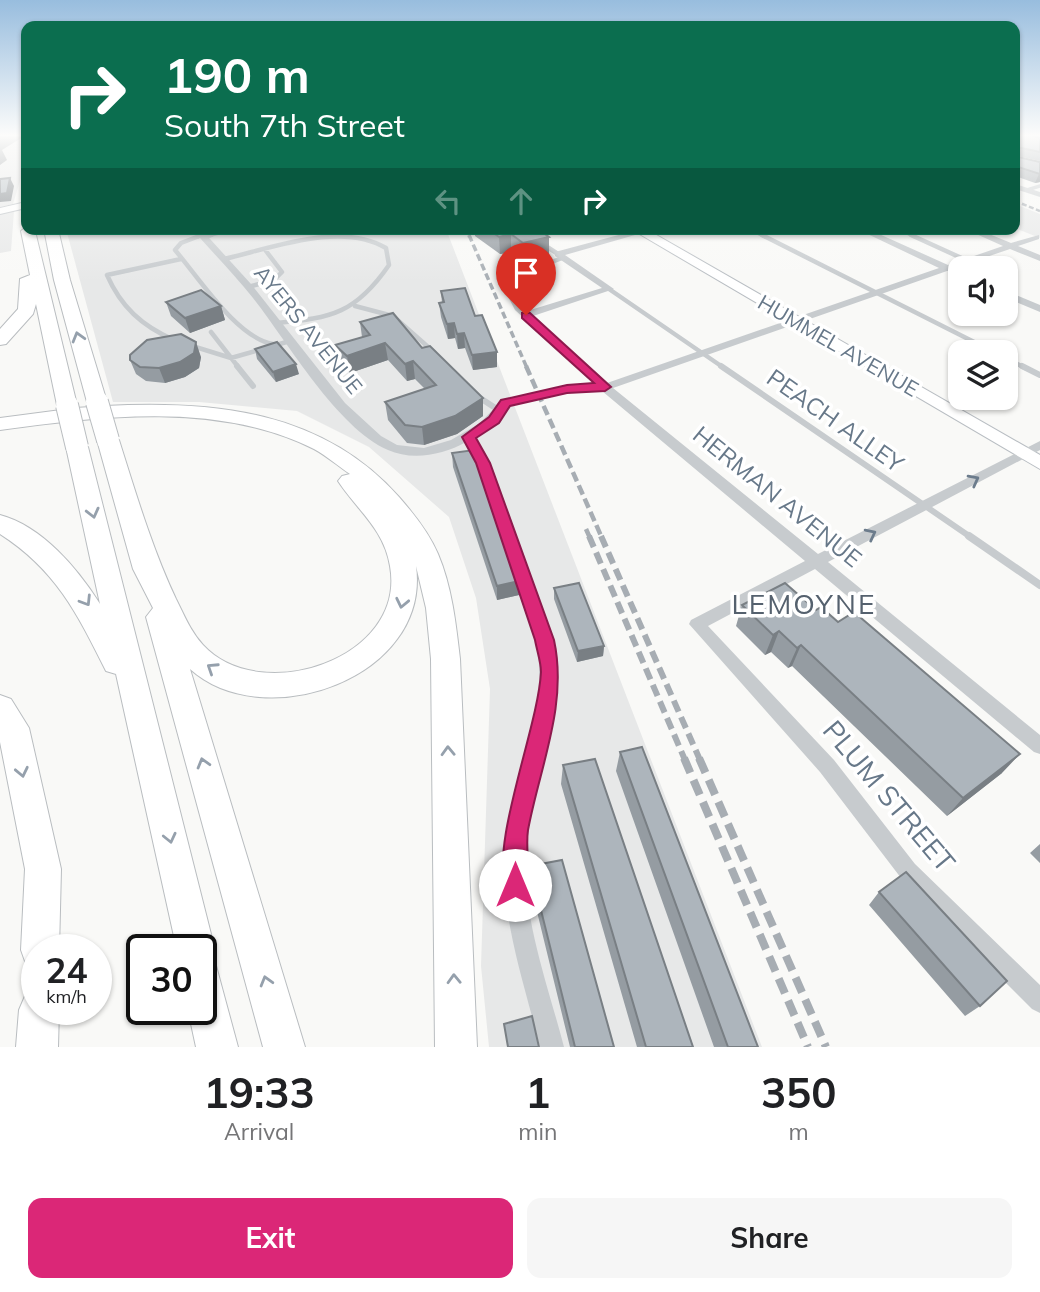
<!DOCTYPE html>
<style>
:root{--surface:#fff;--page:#f6f6f6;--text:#202124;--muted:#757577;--accent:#db2777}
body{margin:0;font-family:Mulish,sans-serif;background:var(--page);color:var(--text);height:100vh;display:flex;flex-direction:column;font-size:26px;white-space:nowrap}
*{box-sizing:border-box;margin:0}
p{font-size:23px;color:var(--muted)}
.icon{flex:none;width:38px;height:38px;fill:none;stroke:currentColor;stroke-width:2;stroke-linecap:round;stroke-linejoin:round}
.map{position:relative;height:1047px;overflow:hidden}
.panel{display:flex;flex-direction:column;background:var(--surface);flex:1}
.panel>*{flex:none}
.banner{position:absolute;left:21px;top:21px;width:999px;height:214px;border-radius:14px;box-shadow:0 2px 5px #0004;background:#0b6e4f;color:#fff;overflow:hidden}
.tools{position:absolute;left:948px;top:256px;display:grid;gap:14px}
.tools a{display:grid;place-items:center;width:70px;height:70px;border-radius:14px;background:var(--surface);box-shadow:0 2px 5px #0004;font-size:35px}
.speed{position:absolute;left:21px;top:934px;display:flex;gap:14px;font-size:35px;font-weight:700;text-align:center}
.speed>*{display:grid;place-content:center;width:91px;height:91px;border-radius:50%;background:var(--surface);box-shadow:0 2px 5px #0004;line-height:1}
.speed small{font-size:18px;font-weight:400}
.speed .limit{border:4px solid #111;border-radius:10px;background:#fff;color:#111}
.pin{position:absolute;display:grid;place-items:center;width:60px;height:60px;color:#fff;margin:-72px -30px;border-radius:50% 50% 50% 0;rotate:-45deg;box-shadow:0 0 7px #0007}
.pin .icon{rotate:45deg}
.me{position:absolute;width:77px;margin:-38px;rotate:0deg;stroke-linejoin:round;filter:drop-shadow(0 0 5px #0008)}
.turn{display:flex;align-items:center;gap:24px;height:147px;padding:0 28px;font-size:32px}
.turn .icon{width:91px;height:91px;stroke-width:2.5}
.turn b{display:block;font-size:49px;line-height:60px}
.lanes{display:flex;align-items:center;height:66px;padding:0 28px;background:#0003;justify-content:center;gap:35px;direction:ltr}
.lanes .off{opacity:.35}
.eta{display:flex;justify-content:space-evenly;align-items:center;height:119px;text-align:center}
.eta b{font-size:42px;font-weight:700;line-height:49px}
.primary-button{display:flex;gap:14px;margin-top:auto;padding:14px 28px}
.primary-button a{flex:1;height:80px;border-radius:14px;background:var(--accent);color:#fff;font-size:28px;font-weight:700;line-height:80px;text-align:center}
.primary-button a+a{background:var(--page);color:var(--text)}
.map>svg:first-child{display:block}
</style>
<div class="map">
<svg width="1040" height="1047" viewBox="0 0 1040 1047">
<rect width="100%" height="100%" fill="#f9f9f7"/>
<!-- built -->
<path fill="#e7e8e8" d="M 0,135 L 26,135 L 26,161 L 13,204 L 0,207 Z
M 1015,204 L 1040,214 L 1040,238 L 1015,228 Z
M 14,211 L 11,251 L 0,253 L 0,214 Z
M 66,229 L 446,229 L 762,1047 L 489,1047 L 481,966 L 490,689 L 476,598 L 449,517 L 369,447 L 297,411 L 199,402 L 113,402 Z"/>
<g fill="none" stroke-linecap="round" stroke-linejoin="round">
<!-- secondary casing -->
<g stroke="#b9bec3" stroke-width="2">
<path id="secondary" d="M 26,202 L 26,208 L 0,214 L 0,208 Z
M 631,229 L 646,229 L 1040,455 L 1040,469 Z"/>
</g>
<!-- highway casing -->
<g stroke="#b9bdc0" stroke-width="2">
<path id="highway" d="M 26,227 L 35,231 L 77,405 L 75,408 L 91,407 L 87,402 L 54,280 L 44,229 L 58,229 L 70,280 L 107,402 L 105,406 C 214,400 323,411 399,497 C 414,514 429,533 438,554 C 452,587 456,624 460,659 L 477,1047 L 435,1047 L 431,659 L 426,608 L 416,566 C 431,678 264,736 190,669 L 305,1047 L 263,1047 L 146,617 L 153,608 L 133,569 L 97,440 L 108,433 L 119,440 C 136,494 152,548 176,599 C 184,615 191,632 203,645 C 260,707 407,659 390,566 C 384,529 357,510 338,481 L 342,476 L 350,474 C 338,466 327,456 314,449 C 218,401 103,416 0,430 L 0,418 L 61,410 L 57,405 L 36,304 L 33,314 L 6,344 L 0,345 L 0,329 L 18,309 L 20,279 L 30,275 L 21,231 Z
M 77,440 L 88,447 L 215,950 L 211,960 L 215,962 L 238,1047 L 196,1047 L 188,1010 L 201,1010 L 201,950 L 177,950 L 116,674 L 106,671 C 77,613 56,570 0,534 L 0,515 C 42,526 78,569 100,604 L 66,447 Z
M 0,695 L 11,699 L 29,728 L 61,869 L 59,950 L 37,950 L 37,968 L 26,964 L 21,950 L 25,869 L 0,742 Z
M 37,990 L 37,1010 L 59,1010 L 58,1047 L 16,1047 L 19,1010 L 25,996 Z"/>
</g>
<!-- lane-far3 -->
<path stroke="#c7cbce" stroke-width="3.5" d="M 1027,190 L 1040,186
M 750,229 L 765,237
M 909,229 L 905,232 L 915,237
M 198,237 L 202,235
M 205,237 L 232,229"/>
<!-- lane-far2 -->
<path stroke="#c7cbce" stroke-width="4.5" d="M 202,235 L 181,243 L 175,250 C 199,278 237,338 273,344
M 762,235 L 994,352
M 911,235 L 968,261
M 204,237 L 211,235
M 541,243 L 558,254
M 224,259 C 272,248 341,221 386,248 L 389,265 C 356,313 332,318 277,323
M 518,275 L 562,258
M 248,287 L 274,280 L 282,272 L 266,251
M 609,289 L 724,368
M 355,306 L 393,316 L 435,353
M 211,332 L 239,368
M 174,340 C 142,326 121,307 107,275 L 181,259
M 189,345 L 231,358 L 290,341
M 1006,358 L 1025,368"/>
<!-- lane-far1 -->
<path stroke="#c7cbce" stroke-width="6" d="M 237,366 L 253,386
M 721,366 L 972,538
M 1022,366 L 1040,375
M 477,396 L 500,411"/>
<!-- lane -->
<path stroke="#c7cbce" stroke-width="8" d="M 969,536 L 1040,585"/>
<!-- street -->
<path fill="#c7cbce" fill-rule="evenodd" d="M 1015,184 L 1040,192 L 1040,197 L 1015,189 Z
M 192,229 L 201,229 L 251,284 L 345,403 L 381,436 L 397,445 L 424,448 L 451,440 L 480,423 L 501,401 L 567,386 L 595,384 L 515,310 L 503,287 L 515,273 L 521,273 L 523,275 L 513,287 L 522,307 L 527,311 L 602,288 L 555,256 L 555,252 L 641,229 L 656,229 L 565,255 L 614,289 L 533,316 L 607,383 L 939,268 L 857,229 L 868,229 L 948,265 L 1003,246 L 965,229 L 977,229 L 1011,243 L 1039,235 L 1039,239 L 1018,246 L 1040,255 L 1040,261 L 1010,249 L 954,268 L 953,271 L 947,271 L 613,388 L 818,554 L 1040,441 L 1040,450 L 828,562 L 1040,735 L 1040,754 L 1034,752 L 815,569 L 708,626 L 834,760 L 915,864 L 1040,985 L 1040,1013 L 1032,1009 L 901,878 L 820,772 L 689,624 L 691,620 L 805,561 L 602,391 L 567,392 L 509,406 L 500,417 L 475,437 L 489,463 L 553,640 C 556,665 558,689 554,714 C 547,754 531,793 526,833 C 518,906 546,978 564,1047 L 540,1047 C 523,978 496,905 506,833 C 512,792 529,754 536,714 C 540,689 540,665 537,640 L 477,463 L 466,442 C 443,455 412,461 388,450 C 337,428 287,341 253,298 C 234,274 212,252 192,229 Z
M 1006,291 L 1040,305 L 1040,312 L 1006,298 Z"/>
<!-- secondary -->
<use href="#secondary" fill="#fff" fill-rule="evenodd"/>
<!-- highway -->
<use href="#highway" fill="#fff" fill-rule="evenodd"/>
<!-- rail-far4 -->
<path stroke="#a7adb3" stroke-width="2.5" stroke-dasharray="5 2.5" stroke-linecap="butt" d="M 1015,201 L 1040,211
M 466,229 L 469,237"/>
<!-- rail-far3 -->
<path stroke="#a7adb3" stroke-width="3.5" stroke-dasharray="7 3.5" stroke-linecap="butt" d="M 469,235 L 527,368"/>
<!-- rail-far2 -->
<path stroke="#a7adb3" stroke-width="4.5" stroke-dasharray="10 4.5" stroke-linecap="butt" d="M 526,366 L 602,538
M 586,529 L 590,538"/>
<!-- rail-far1 -->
<path stroke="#a7adb3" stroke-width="6" stroke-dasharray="12 6" stroke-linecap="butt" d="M 589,536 L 685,760
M 601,536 L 700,760"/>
<!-- rail -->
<path stroke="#a7adb3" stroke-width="8" stroke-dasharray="16 8" stroke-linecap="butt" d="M 684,758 L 808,1047
M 699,758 L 826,1047"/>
<!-- highway-bridge casing -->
<g stroke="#b9bdc0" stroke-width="24" stroke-linecap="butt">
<path id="highway-bridge" d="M 97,402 L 108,440
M 67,405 L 77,447"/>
</g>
<!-- highway-bridge -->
<use href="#highway-bridge" stroke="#fff" stroke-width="22"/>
</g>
<!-- wall -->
<path fill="#959ca2" d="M 1015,135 L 1040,135 L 1040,161 L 1018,156 L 1018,157 L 1040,162 L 1040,182 L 1035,183 L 1015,176 Z
M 475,229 L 538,229 L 549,237 L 549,254 L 523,261 L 511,252 L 500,254 L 475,236 Z
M 441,291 L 475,316 L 497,367 L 473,370 L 465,348 L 458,349 L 455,338 L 448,339 L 441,317 L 439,303 L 442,303 Z
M 166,302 L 221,306 L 225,320 L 190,333 L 171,316 Z
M 360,322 L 422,348 L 483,398 L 483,416 L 457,434 L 424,445 L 407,443 L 388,420 L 385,402 L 425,389 L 415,379 L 407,381 L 388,360 L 350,373 L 339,362 L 335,345 L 362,337 Z
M 255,349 L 299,374 L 276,382 L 257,359 Z
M 201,357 L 199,368 L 185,377 L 165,383 L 146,381 L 136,374 L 130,360 Z
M 452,453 L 519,595 L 497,600 L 453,467 Z
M 554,588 L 604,646 L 603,656 L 577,662 L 554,599 Z
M 742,605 L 1002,773 L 947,816 L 792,666 L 788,668 L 771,652 L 765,655 L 736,626 Z
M 620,752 L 758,1047 L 714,1047 L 616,771 Z
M 563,765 L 693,1047 L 637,1047 L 561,784 Z
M 1040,844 L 1040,863 L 1030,853 Z
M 530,866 L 614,1047 L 570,1047 L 530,883 Z
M 879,892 L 980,1006 L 965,1016 L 869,905 Z"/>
<!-- shaded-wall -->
<path fill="#797f84" d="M 0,135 L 26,135 L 2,150 L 7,160 L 0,165 Z
M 1039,174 L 1040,174 L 1040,182 L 1035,183 Z
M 10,178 L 14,186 L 11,201 L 0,202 L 0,194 Z
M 511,234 L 511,252 L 500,254 L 499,237 Z
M 549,237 L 549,254 L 523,261 L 523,243 Z
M 221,306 L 225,320 L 190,333 L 185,318 Z
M 454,323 L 455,338 L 448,339 L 447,324 Z
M 464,333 L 465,348 L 458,349 L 457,334 Z
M 196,342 L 201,357 L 199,368 L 185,377 L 165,383 L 159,368 Z
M 385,343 L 388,360 L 350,373 L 347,356 Z
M 497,352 L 497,367 L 473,370 L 472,355 Z
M 413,361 L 415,379 L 407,381 L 405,364 Z
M 296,364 L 299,374 L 276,382 L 273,372 Z
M 483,398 L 483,416 L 457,434 L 424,445 L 422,427 Z
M 519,581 L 519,595 L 497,600 L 497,586 Z
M 779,631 L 771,652 L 765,655 L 773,635 Z
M 801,645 L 792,666 L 788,668 L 797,648 Z
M 604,646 L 603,656 L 577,662 L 578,651 Z
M 1020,754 L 1002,773 L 947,816 L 963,798 Z"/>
<!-- building -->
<path fill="#adb5bc" stroke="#797f84" stroke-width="2" d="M 1015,135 L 1030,135 L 1040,138 L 1040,152 L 1017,147 L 1018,157 L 1040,162 L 1040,174 L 1015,166 Z
M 10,178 L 7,193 L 0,194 L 0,179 Z
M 488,229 L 538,229 L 549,237 L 523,243 L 511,234 L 499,237 Z
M 465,288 L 475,316 L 482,315 L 497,352 L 472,355 L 464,333 L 457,334 L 454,323 L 447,324 L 439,303 L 444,302 L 441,291 Z
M 201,290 L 221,306 L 185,318 L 166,302 Z
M 393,313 L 422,348 L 430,346 L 483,398 L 455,416 L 422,427 L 405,425 L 385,402 L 436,385 L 413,361 L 405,364 L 385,343 L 347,356 L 335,345 L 370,335 L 360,322 Z
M 181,334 L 196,342 L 194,353 L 180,362 L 159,368 L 140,367 L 130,360 L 130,355 L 147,340 Z
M 277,342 L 296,364 L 273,372 L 255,349 Z
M 474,450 L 519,581 L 497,586 L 452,453 Z
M 579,583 L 604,646 L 578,651 L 554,588 Z
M 785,583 L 816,610 L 821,607 L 838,622 L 854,612 L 1020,754 L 963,798 L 801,645 L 797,648 L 779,631 L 773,635 L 742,605 Z
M 642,747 L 758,1047 L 728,1047 L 620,752 Z
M 595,759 L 693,1047 L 646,1047 L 563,765 Z
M 562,860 L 614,1047 L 575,1047 L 530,866 Z
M 906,872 L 1007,981 L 980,1006 L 879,892 Z
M 532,1016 L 539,1047 L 508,1047 L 504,1024 Z"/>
<!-- one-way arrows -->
<defs><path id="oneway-chevron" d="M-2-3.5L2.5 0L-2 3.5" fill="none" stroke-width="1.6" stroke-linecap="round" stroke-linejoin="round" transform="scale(1.75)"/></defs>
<g stroke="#95a0ac">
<use href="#oneway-chevron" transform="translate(78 337) rotate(-106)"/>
<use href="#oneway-chevron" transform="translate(93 513) rotate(76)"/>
<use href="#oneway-chevron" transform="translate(86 601) rotate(58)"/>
<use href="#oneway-chevron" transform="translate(402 603) rotate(102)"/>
<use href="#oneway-chevron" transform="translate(212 668) rotate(-147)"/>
<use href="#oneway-chevron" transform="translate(448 751) rotate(-92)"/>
<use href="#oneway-chevron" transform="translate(203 763) rotate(-106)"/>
<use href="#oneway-chevron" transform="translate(22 772) rotate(78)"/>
<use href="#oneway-chevron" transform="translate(170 838) rotate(77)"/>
<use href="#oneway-chevron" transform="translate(454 979) rotate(-92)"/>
<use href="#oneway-chevron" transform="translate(266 981) rotate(-106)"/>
</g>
<g stroke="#6c7c8c">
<use href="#oneway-chevron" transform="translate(974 480) rotate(-28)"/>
<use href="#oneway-chevron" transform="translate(871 534) rotate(-27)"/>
</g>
<!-- sky -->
<linearGradient id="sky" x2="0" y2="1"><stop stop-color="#98bdde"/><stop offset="0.48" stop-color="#fcfcfb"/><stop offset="1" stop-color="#fcfcfb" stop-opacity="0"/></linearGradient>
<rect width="1040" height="282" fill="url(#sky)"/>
<!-- route -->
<path fill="#db2777" stroke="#8e194d" stroke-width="2" d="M 522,313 L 530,313 L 611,387 L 605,391 L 567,393 L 510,406 L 499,423 L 476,438 L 490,463 L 554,640 C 568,705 540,766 528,830 C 525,850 532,873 524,893 L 515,897 L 507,893 C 488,847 538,729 541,672 C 541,662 537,651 535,640 L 476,463 L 462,437 L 489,417 L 501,400 L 567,385 L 594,383 L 522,318 Z"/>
<g text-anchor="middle" stroke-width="7" stroke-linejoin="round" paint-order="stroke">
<!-- far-street labels -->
<g font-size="21" fill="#677889" stroke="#fff">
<text transform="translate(308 330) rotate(51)" y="7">AYERS AVENUE</text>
<text transform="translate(838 346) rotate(30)" y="7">HUMMEL AVENUE</text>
</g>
<!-- street labels -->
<g font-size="24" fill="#677889" stroke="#fff">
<text transform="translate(835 421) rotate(35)" y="8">PEACH ALLEY</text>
<text transform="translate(777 497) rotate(39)" y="8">HERMAN AVENUE</text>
</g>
<!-- quarter labels -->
<g font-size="28" letter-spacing="2" fill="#55616e" stroke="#fff">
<text x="804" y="614">LEMOYNE</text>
</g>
<!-- near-street labels -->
<g font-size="28" fill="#677889" stroke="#fff">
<text transform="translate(889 796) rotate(50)" y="10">PLUM STREET</text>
</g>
</g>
</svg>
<div class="tools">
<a><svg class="icon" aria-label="sound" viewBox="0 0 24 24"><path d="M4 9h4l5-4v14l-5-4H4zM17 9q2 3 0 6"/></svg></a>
<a><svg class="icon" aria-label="layers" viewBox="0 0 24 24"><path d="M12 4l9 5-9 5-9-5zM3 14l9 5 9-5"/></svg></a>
</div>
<div class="speed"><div>24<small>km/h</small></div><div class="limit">30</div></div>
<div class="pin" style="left:526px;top:315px;background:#d93025"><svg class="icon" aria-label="arrive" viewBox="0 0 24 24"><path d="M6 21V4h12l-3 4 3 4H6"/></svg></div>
<svg class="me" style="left:515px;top:885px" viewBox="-20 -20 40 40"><circle r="19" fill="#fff"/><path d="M0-13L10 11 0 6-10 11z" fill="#db2777"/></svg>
<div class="banner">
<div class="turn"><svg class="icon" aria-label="right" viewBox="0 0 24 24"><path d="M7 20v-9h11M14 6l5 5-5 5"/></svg><div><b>190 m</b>South 7th Street</div></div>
<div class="lanes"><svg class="icon off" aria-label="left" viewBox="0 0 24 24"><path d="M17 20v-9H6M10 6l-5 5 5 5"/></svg><svg class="icon off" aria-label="ahead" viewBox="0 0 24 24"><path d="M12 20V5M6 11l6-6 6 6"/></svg><svg class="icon" aria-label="right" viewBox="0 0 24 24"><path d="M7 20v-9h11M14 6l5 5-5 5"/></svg></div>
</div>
</div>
<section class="panel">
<div class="eta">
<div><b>19:33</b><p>Arrival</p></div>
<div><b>1</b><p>min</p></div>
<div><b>350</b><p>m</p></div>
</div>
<div class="primary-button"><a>Exit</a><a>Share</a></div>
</section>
